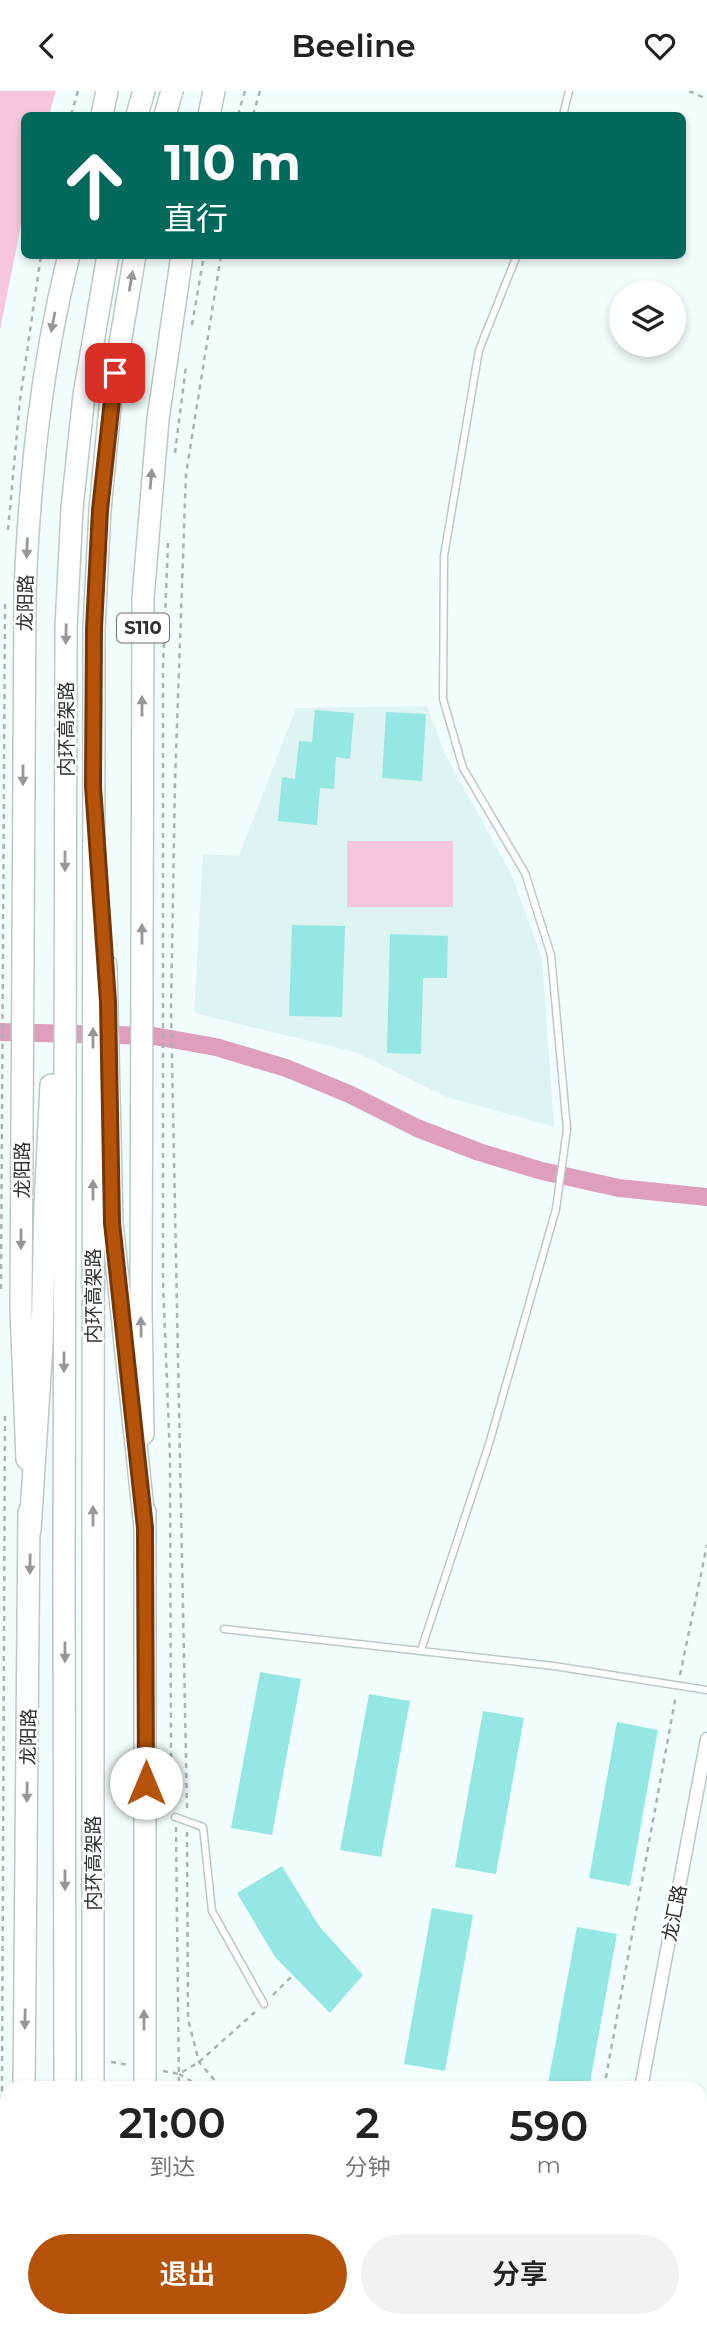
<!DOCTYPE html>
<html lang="zh">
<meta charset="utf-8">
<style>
:root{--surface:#fff;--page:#f2f2f2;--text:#222;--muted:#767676;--accent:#b45309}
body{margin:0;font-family:Montserrat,"Noto Sans SC",sans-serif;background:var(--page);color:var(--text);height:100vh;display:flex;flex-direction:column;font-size:26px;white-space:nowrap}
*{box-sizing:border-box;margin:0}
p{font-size:23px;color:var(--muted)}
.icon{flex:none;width:38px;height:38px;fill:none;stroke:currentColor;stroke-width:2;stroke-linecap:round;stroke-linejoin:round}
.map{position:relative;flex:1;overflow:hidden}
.sheet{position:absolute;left:0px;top:1990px;width:707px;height:247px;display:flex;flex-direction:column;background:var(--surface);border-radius:21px 21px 0 0;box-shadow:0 4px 10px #0003}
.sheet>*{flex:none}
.hud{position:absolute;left:21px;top:21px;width:665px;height:147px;border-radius:10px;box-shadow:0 4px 10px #0003;background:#00695c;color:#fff;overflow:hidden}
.tools{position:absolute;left:609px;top:189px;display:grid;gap:14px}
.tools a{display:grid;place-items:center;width:77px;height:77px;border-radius:50%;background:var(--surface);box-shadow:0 4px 10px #0003;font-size:35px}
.pin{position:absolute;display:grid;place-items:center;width:60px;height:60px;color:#fff;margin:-30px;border-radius:14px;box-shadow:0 4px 10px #0006}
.me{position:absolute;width:77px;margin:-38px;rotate:0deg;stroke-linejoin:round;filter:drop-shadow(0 0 5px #0008)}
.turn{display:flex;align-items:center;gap:24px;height:147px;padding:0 28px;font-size:32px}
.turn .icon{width:91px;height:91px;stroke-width:2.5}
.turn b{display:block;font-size:49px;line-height:60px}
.eta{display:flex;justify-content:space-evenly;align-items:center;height:119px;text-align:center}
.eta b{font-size:42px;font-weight:600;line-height:49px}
.button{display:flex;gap:14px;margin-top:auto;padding:14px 28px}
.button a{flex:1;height:80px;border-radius:42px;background:var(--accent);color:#fff;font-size:28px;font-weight:600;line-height:80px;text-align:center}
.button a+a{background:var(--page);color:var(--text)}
header{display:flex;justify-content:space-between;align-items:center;height:91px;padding:0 28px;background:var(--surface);font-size:32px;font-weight:600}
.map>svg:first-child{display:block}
</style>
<header><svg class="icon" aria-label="back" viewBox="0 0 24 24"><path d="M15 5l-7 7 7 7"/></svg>Beeline<svg class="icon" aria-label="heart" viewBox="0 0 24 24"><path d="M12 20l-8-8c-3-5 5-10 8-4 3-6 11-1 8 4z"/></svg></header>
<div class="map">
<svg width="707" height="2235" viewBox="0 0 707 2235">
<rect width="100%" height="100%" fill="#f2fefd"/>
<!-- built -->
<path fill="#def4f2" d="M 427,615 L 444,661 L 511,782 L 542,867 L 554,1036 L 447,1006 L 355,961 L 194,922 L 203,763 L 239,765 L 296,617 Z"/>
<!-- green -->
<path fill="#f6c7dc" d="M 0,0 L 56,0 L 49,24 L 24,24 L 24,119 L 0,239 Z
M 347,750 L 453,750 L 453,816 L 347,816 Z
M 700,2215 L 707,2216 L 707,2235 L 405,2235 L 412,2230 L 700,2230 Z
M 187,2230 L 385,2230 L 378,2235 L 187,2235 Z"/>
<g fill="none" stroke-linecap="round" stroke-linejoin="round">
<!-- canal -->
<path stroke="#dd9fbb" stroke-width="18" d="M 0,941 L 154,945 L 216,956 L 286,977 L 349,1003 L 417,1037 L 479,1061 L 542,1080 L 619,1097 L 707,1106"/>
</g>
<!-- building -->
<path fill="#94e7e3" d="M 315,619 L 354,622 L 350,668 L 336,666 L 334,698 L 320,697 L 317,734 L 278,730 L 282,686 L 295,688 L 299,650 L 312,651 Z
M 386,621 L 426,623 L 422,690 L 382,687 Z
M 292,834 L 345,835 L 342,926 L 289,925 Z
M 390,843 L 448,845 L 447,887 L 423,887 L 421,963 L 387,962 Z
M 260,1581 L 301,1588 L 272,1744 L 231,1737 Z
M 369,1603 L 410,1610 L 381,1766 L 340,1759 Z
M 483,1620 L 524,1627 L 496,1783 L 455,1776 Z
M 617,1631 L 658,1639 L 630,1795 L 589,1787 Z
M 282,1775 L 319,1835 L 363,1884 L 330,1922 L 275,1866 L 237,1802 Z
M 432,1817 L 473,1824 L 445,1980 L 404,1973 Z
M 577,1836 L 617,1843 L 589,1997 L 573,1997 L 548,1992 Z"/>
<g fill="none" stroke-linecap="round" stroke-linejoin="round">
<!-- service casing -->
<g stroke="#bcc8c7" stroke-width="9">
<path id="service" d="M 563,24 L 569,0
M 224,1538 L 554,1575 L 707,1599
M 421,1559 L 489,1353 L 556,1118 L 567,1038 L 551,864 L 525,782 L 463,677 L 443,608 L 444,465 L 479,259 L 517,164
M 175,1726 L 203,1736 L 212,1820 L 264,1913"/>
</g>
<!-- minor casing -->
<g stroke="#bcc8c7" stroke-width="15">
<path id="minor" d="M 641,1997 L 707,1648"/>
</g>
<!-- primary casing -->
<g stroke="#bcc8c7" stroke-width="24">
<path id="primary" d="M 102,24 L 107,0
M 209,24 L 214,0
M 143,1343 L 141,1218 L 143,507 L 158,328 L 182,164
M 27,1368 L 21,1219 L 25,498 C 30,385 41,275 69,164
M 145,1421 L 145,1997
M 24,1997 L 29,1421
M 0,2018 L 7,2018
M 0,2065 L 7,2066
M 700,2131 L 707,2132
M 700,2173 L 707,2174
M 29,2230 L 29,2235
M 150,2235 L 150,2230"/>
</g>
<!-- trunk casing -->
<g stroke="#bcc8c7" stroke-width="24">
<path id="trunk" d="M 137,24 L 144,0
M 165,24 L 172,0
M 106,874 L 112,1132 L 145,1437
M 30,1439 L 42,1253 L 45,1114 L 51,994
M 64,1493 L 66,537 L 72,417 L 84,304 L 108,164
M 93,1493 L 94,537 L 100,419 L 111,306 L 135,164
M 64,2235 L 64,2230
M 93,2235 L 93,2230"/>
</g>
<!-- path -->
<path stroke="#aab3b2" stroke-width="2.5" stroke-dasharray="5 5" stroke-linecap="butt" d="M 689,0 L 707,8
M 71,24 L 78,0
M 238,24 L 245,0
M 253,24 L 260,0
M 192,234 L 204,164
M 175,362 L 186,275
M 8,439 L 20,309 L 41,164
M 168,452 L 163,577 L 163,1191 L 170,1366 L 171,1671 L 174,1716
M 1,1198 L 5,509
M 680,1584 L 707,1454
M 187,1717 L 171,918 L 175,690 L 186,383 L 221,164
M 176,1736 L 179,1997
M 187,1741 L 188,1928 L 199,1971 L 217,1992 L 241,1997
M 273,1904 L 293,1884
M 111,1971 L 129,1974
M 163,1980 L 179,1983 L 199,1971 L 255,1921
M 179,1983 L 191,1990 L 191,1997
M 604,1997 L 676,1604
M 2,2000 L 5,1321
M 700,2090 L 707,2092
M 0,2101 L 7,2102
M 700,2105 L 707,2106
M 700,2196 L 707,2197
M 483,2230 L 495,2235
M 175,2235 L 175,2230
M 214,2235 L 216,2230
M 395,2235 L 403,2230"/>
<!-- service -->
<use href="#service" stroke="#fff" stroke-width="6"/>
<!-- minor -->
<use href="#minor" stroke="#fff" stroke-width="12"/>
<!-- primary -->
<use href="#primary" stroke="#fff" stroke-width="21"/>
<!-- trunk -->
<use href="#trunk" stroke="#fff" stroke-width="21"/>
<!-- trunk-bridge casing -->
<g stroke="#bcc8c7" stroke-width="24" stroke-linecap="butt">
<path id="trunk-bridge" d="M 64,1493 L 65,1997
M 93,1997 L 93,1493"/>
</g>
<!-- trunk-bridge -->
<use href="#trunk-bridge" stroke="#fff" stroke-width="21"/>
</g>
<!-- one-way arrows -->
<defs><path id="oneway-solid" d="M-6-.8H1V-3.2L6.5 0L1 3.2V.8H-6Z" transform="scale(1.75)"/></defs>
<g fill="#969898">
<use href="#oneway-solid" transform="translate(131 190) rotate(-80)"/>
<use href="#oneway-solid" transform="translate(53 231) rotate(101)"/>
<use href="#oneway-solid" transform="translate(151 388) rotate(-85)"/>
<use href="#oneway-solid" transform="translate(27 457) rotate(92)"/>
<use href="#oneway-solid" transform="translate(66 543) rotate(91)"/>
<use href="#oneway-solid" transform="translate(142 615) rotate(-90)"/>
<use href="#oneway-solid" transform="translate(23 684) rotate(90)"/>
<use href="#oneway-solid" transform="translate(65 770) rotate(90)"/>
<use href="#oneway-solid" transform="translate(142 843) rotate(-90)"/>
<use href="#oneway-solid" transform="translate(93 947) rotate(-90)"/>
<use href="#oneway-solid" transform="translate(93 1099) rotate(-90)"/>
<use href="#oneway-solid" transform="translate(21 1148) rotate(90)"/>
<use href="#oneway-solid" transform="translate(141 1236) rotate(-91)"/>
<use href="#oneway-solid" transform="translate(64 1271) rotate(90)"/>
<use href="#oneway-solid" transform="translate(93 1425) rotate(-90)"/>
<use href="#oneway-solid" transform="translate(30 1473) rotate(91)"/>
<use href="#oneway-solid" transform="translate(65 1561) rotate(90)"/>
<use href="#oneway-solid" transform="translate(27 1701) rotate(91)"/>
<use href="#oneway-solid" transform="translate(65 1789) rotate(90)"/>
<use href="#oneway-solid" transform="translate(25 1928) rotate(91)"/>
<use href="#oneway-solid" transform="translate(144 1929) rotate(-90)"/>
</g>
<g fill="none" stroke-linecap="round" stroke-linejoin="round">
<!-- route casing -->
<g stroke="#753606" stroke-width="18">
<path id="route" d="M 115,282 L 100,419 L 94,537 L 93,695 L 108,911 L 112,1132 L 145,1437 L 146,1692"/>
</g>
<!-- route -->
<use href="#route" stroke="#b45309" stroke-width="12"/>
</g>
<g text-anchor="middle" stroke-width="5" stroke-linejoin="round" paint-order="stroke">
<!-- shield labels -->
<rect fill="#fff" stroke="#6d7070" stroke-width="2" x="117" y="522.5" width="52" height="29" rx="5"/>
<g font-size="18" font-weight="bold" fill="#2e3232">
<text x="143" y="543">S110</text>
</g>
<!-- street labels -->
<g font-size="19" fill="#2e3232" stroke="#fff">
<text transform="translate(25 512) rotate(-89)" y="7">龙阳路</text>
<text transform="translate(66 638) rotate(-90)" y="7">内环高架路</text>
<text transform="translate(22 1079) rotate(-90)" y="7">龙阳路</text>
<text transform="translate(93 1205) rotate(-90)" y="7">内环高架路</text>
<text transform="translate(28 1646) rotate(-89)" y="7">龙阳路</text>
<text transform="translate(93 1772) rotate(-90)" y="7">内环高架路</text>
<text transform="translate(674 1822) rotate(-79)" y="7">龙汇路</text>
</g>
</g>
</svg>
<div class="tools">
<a><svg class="icon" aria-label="layers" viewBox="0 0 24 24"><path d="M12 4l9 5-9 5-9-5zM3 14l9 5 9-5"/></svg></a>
</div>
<div class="pin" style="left:115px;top:282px;background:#d93025"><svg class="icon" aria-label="arrive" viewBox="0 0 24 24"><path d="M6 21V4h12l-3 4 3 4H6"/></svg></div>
<svg class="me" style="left:146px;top:1692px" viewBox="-20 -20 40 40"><circle r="19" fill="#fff"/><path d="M0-13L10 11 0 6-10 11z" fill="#b45309"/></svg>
<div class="hud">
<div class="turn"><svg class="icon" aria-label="ahead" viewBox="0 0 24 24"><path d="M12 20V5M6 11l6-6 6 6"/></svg><div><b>110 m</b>直行</div></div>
</div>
<section class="sheet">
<div class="eta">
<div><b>21:00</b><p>到达</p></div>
<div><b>2</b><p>分钟</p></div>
<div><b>590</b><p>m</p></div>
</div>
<div class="button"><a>退出</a><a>分享</a></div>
</section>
</div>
